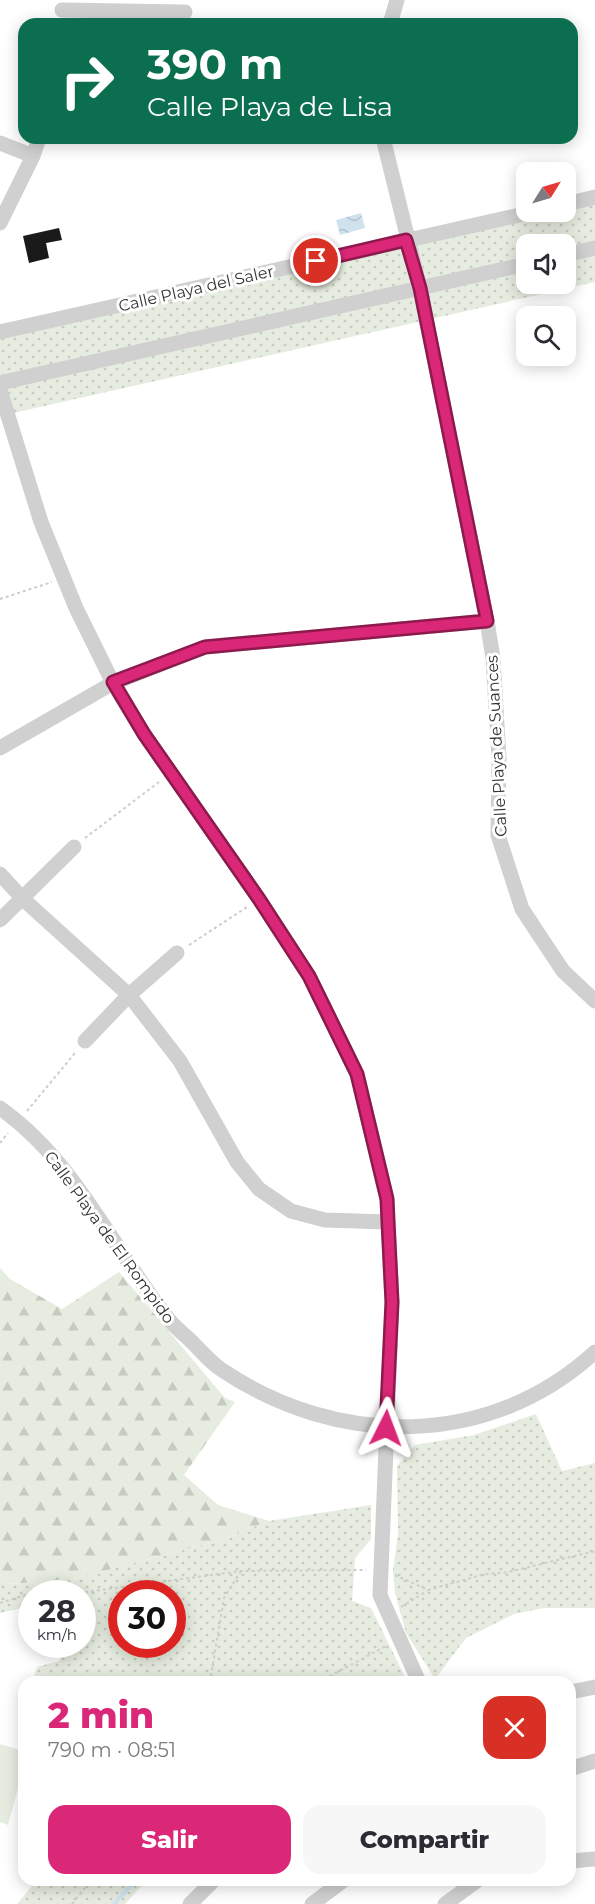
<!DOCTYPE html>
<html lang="es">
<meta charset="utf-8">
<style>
:root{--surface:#fff;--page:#f7f7f7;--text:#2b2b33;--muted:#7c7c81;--accent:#db2777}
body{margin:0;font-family:Montserrat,sans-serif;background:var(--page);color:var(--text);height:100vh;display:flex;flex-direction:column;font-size:22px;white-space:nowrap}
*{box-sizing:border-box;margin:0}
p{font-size:20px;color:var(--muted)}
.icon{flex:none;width:33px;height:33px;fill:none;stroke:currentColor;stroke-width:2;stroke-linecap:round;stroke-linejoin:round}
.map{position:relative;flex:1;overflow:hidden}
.side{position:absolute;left:18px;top:1676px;width:558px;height:210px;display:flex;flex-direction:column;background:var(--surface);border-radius:18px;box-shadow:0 3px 15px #0003}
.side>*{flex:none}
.top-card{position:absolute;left:18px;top:18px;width:560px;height:126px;border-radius:18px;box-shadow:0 3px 15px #0003;background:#0b6e4f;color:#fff;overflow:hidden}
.needle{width:39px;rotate:53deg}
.tools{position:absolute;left:516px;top:162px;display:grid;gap:12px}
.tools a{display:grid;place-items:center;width:60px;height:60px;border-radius:12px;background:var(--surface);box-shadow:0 3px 15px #0003;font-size:30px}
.speed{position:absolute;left:18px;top:1580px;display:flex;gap:12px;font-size:30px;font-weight:700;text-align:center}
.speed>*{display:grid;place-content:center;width:78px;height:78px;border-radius:50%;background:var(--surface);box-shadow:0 3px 15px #0003;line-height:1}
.speed small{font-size:15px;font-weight:400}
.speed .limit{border:9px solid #d22;background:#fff;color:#111}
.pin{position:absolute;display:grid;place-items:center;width:51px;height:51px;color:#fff;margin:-26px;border:3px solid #fff;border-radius:50%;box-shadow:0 2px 6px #0007}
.me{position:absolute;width:66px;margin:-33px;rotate:3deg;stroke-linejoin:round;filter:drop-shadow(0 0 4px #0008)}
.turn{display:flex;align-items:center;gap:21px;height:126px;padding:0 30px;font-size:27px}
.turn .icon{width:78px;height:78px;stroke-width:2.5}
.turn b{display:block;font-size:42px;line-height:51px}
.round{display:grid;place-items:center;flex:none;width:63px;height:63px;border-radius:18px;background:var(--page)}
.head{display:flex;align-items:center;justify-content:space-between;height:102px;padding:0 30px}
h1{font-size:36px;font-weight:800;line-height:45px;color:var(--accent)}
.action{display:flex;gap:12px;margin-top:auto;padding:12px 30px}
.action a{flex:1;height:69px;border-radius:18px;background:var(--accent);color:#fff;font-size:24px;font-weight:800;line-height:69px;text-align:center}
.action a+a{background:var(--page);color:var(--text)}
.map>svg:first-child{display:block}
</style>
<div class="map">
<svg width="595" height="1904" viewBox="0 0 595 1904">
<defs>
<pattern id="forest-firs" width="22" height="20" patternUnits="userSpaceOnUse" patternTransform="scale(1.5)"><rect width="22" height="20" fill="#e6ecdf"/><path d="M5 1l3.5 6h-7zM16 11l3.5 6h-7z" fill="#c6cbc0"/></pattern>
<pattern id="park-dots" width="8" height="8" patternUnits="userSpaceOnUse" patternTransform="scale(1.5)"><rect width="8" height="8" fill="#e6ecdf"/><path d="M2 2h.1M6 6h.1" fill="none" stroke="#c6cbc0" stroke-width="1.8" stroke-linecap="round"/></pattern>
<pattern id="water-waves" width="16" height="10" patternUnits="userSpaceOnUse" patternTransform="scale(1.5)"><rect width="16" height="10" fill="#cfe2ee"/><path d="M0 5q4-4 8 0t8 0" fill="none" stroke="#b2c2cd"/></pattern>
</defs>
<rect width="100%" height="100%" fill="#fff"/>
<!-- forest -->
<path fill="url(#forest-firs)" d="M 0,1268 L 10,1279 L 62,1309 L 119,1272 L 225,1398 L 235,1402 L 184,1475 L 218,1505 L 269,1521 L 222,1540 L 66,1581 L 0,1584 Z"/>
<!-- park -->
<path fill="url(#park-dots)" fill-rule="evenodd" d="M 595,194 L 595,282 L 0,416 L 0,330 L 526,212 L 566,212 L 566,201 ZM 526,244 L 566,244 L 566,284 L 526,284 Z
M 536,1414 L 562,1471 L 595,1463 L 595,1608 L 544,1608 L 514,1614 L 466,1638 L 435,1679 L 406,1633 L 395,1593 L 393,1570 L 398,1534 L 397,1466 L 415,1445 L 474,1435 Z
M 371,1505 L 371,1539 L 355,1558 L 352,1601 L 371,1608 L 407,1681 L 32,1681 L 37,1667 L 59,1661 L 69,1644 L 82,1644 L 82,1593 L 32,1593 L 31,1606 L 0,1613 L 0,1584 L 66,1581 L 222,1540 L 269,1521 ZM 122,1593 L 172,1593 L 172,1644 L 122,1644 Z
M 37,1880 L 147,1880 L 125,1904 L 17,1904 Z"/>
<!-- pitch -->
<path fill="#e6ecdf" d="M 0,1744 L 24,1751 L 24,1766 L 8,1825 L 0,1822 Z"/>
<!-- water -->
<path fill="url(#water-waves)" d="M 361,213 L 365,228 L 340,235 L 336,220 Z"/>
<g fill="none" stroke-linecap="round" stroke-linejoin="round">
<!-- stream -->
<path stroke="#cfe2ee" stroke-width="4.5" d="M 114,1904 L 136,1880"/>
</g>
<!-- building -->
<path fill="#1a1a1a" d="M 59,228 L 62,240 L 46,243 L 49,258 L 29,263 L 23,236 Z"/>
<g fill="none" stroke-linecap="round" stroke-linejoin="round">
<!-- path -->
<path stroke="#cdcdcd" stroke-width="2" stroke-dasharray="3 3" stroke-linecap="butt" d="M 0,599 L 52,582
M 85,838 L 159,782
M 189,945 L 247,907
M 27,1111 L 75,1053
M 0,1143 L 8,1133
M 395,1575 L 428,1590 L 485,1574 L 508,1572 L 595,1551
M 33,1593 L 48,1593
M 79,1593 L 241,1571 L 366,1570
M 0,1603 L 32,1593
M 401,1607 L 427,1591
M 210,1682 L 224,1598 L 241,1571
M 319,1682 L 386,1646
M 72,1904 L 91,1880"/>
<!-- minor -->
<path stroke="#d0d0d0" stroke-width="15" d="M 62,10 L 185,12
M 390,24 L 397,0
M 383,138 L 420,288 L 487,621 L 493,658 L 499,758 L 498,835 L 522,909 L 563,971 L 595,1001
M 0,143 L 33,156
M 566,204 L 595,197
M 0,223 L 33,156 L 39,138
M 566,255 L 595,248
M 0,332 L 533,212
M 0,383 L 526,264
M 0,390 L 41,522 L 76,608 L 113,683 L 144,734 L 259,899 L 309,976 L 357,1074 L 387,1199 L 392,1302 L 380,1595 L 419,1682
M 0,748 L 113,683 L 205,647 L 487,621
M 0,874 L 23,899 L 129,995 L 180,1061 L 237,1162 L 259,1189 L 291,1211 L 325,1220 L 388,1222
M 0,920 L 74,847
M 85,1041 L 129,995 L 177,953
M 0,1108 C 75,1161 111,1246 166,1316 C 173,1326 184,1334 192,1342 C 201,1351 211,1363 222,1370 C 338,1448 489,1449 595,1352
M 570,1692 L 595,1687
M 570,1769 L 595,1761
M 570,1861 L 595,1859
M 190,1904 L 214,1880
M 312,1904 L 344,1880
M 445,1904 L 478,1880"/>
</g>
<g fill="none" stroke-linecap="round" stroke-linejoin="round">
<!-- route casing -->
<g stroke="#8e194d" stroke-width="15">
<path id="route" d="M 316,261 L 406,240 L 420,288 L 487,621 L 205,647 L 113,682 L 144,734 L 259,899 L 309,976 L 357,1074 L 387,1199 L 388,1222 L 392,1302 L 386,1428"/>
</g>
<!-- route -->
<use href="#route" stroke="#db2777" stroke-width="10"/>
</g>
<g text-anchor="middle" stroke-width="6" stroke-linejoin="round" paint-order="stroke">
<!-- street labels -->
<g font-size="16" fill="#333" stroke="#fff">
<text transform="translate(196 288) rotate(-13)" y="6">Calle Playa del Saler</text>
<text transform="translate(496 746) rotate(-93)" y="6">Calle Playa de Suances</text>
<text transform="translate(110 1237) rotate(54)" y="6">Calle Playa de El Rompido</text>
</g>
</g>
</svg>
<div class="tools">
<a><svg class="needle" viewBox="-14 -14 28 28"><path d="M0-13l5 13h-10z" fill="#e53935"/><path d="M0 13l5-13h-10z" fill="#7c7c81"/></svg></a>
<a><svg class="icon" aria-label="sound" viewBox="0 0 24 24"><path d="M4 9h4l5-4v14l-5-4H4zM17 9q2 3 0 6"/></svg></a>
<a><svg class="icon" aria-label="search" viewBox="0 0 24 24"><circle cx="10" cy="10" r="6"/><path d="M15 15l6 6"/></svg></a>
</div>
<div class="speed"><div>28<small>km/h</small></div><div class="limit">30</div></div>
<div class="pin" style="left:316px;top:261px;background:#d93025"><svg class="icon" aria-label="arrive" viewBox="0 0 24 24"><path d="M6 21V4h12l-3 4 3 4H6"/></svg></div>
<svg class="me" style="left:386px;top:1428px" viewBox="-20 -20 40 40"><path d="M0-17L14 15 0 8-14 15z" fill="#db2777" stroke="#fff" stroke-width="4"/></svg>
<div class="top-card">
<div class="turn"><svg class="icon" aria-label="right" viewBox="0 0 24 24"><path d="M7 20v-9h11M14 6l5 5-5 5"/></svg><div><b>390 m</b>Calle Playa de Lisa</div></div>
</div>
<section class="side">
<div class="head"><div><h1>2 min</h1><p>790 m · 08:51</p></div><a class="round" style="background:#d93025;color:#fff"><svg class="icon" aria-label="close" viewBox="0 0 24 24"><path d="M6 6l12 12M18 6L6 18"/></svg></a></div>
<div class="action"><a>Salir</a><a>Compartir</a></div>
</section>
</div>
